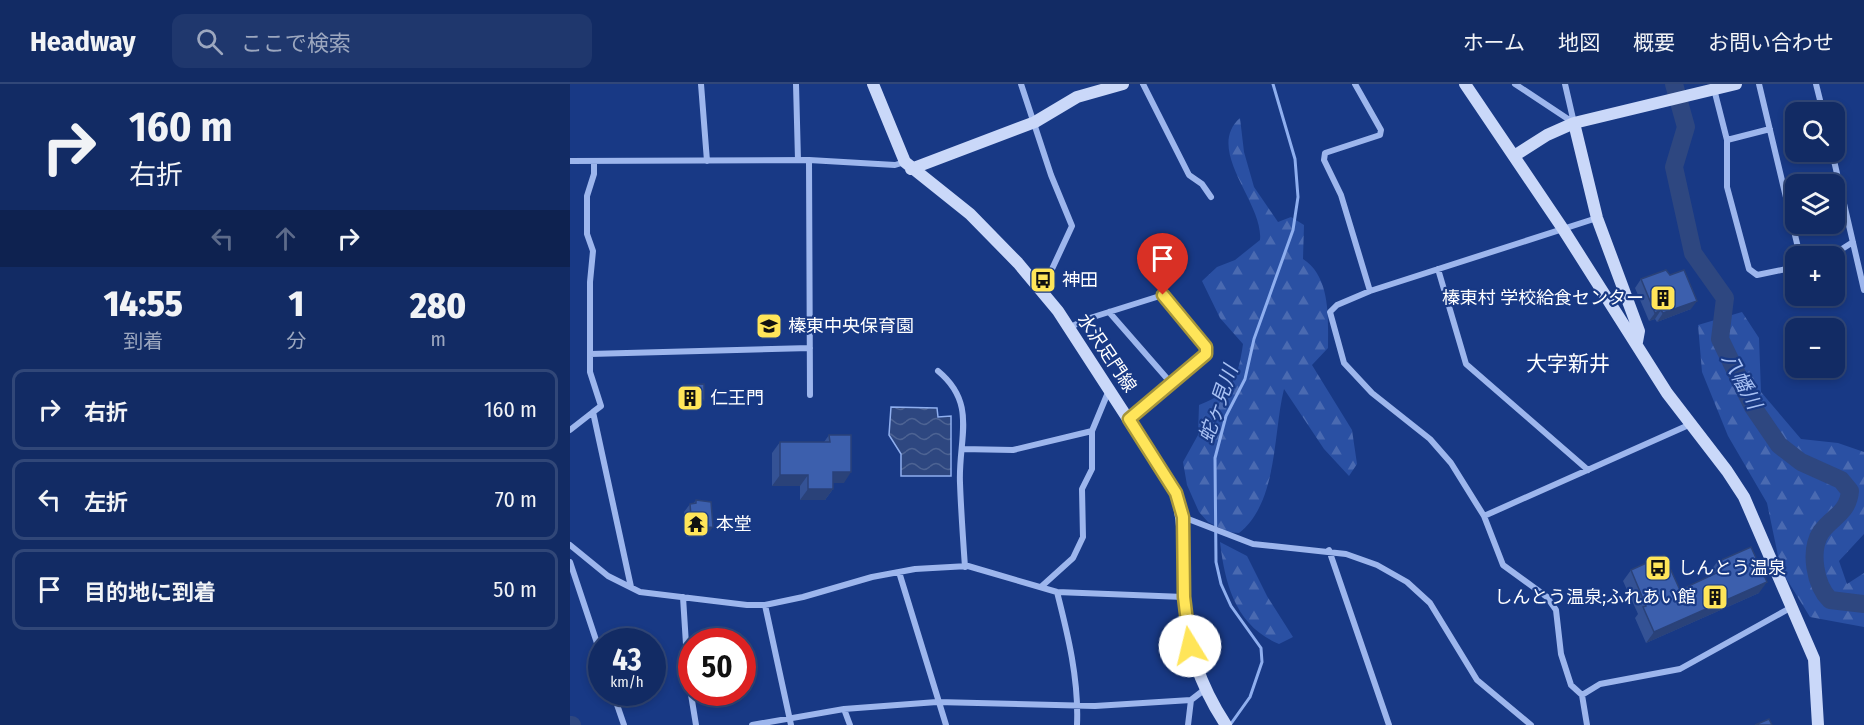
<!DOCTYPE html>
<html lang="ja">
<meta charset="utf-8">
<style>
:root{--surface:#122b64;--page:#1f376d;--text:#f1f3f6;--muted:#9ca7bf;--line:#314778}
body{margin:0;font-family:"Fira Sans Condensed","Noto Sans JP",sans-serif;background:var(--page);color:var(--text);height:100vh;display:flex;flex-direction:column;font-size:22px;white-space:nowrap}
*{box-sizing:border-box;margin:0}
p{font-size:20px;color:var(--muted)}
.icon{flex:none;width:33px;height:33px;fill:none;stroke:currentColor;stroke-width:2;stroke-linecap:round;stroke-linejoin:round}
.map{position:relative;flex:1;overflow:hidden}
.sheet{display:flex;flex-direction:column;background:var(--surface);width:570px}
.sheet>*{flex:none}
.top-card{background:#122b64;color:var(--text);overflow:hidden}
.tools{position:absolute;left:1215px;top:18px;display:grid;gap:12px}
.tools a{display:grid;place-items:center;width:60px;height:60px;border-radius:12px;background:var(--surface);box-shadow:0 3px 9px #0003,0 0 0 2px var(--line);font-size:30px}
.speed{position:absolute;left:18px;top:544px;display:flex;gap:12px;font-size:30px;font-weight:700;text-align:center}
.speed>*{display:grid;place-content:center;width:78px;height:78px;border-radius:50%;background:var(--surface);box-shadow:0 3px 9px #0003,0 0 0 2px var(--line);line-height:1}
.speed small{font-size:15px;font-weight:400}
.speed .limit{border:9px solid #d22;background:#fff;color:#111}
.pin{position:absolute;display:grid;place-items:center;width:51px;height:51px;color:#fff;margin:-62px -26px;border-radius:50% 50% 50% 0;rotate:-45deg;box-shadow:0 0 6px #0007}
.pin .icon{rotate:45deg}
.me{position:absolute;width:66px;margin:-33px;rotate:351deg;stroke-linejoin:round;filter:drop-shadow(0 0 4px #0008)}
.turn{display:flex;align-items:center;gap:21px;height:126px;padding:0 30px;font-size:27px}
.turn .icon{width:78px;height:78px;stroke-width:2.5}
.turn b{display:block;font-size:42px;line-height:51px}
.lanes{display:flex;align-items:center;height:57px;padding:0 30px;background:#0003;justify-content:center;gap:30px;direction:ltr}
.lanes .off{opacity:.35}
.eta{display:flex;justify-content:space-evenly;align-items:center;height:102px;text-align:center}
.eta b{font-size:36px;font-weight:800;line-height:42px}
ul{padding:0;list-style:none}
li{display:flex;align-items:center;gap:18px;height:81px;margin:0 12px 9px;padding:0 18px;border:3px solid var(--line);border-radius:12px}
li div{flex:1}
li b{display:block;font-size:22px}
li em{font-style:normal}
header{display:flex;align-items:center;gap:36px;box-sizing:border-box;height:84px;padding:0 30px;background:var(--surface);border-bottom:2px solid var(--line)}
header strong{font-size:28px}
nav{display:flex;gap:33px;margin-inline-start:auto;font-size:21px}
.search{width:420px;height:54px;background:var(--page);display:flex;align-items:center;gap:15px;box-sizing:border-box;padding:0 21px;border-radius:12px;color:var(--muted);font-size:22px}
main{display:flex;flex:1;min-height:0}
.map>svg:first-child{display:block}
</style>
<header>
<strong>Headway</strong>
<div class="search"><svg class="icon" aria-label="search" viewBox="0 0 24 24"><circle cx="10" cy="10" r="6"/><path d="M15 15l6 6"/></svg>ここで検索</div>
<nav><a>ホーム</a><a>地図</a><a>概要</a><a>お問い合わせ</a></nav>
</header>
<main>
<section class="sheet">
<div class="top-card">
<div class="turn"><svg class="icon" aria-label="right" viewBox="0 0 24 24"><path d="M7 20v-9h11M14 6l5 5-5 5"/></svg><div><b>160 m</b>右折</div></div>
<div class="lanes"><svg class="icon off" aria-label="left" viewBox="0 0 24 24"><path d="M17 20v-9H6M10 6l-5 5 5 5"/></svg><svg class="icon off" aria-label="ahead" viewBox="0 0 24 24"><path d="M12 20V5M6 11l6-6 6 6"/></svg><svg class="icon" aria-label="right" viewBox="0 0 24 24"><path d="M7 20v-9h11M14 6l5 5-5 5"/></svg></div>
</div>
<div class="eta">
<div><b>14:55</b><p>到着</p></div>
<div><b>1</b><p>分</p></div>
<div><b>280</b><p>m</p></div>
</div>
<ul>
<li><svg class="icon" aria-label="right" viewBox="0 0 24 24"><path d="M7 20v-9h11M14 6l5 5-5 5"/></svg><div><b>右折</b></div><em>160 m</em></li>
<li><svg class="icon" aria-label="left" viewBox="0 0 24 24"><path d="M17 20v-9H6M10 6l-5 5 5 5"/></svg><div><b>左折</b></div><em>70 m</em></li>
<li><svg class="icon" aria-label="arrive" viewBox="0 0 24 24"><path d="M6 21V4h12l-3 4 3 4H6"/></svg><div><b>目的地に到着</b></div><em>50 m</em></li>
</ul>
</section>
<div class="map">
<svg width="1294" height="641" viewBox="0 0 1294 641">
<defs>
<pattern id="forest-firs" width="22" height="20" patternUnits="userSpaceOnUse" patternTransform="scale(1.5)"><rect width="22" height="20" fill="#2a50a3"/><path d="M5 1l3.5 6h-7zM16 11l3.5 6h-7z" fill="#4a6ab1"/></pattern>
<pattern id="water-waves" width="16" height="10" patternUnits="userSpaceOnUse" patternTransform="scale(1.5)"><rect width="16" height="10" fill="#2e4780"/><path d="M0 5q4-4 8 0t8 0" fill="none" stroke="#4d6393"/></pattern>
</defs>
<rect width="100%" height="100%" fill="#183985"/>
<!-- forest -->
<path fill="url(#forest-firs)" d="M 670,34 L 674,68 L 684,103 L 708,138 L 721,133 L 734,141 L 733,175 C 761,193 758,234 758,264 L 742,281 L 782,346 L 787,380 L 779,392 L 754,365 L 714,305 C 703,349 708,419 669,449 L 658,448 L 638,438 L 629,428 L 617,401 L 613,378 L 628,351 L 629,321 C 663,308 668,294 673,260 L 650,234 L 632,197 L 647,183 L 665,176 L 690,156 C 694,119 634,66 670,34 Z
M 1172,228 L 1189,254 L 1191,308 L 1231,355 L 1268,359 L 1294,368 L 1294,450 L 1269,477 L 1277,500 L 1294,489 L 1294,543 L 1240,533 L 1211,486 L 1197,419 L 1158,352 L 1132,288 L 1128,241 Z
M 650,458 L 677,472 L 697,512 L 723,553 L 709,560 C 666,542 655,501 650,458 Z"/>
<!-- water -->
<path fill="url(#water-waves)" stroke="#8fafef" stroke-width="1.5" d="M 321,323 L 367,324 L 368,333 L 381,332 L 381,392 L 331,392 L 331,370 L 319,351 Z"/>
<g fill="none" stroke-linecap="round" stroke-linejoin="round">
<!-- stream -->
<path stroke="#8fafef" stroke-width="3" d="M 660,641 L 680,613 L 692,578 L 691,564 L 661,522 L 651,500 L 646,478 L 645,374 L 656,332 L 675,295 L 684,255 L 723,146 L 728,113 L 725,75 L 703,0"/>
<!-- river -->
<path stroke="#2e4780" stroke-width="18" d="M 1104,0 L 1116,43 L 1104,83 L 1123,169 L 1155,214 L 1150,255 L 1183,323 L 1209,361 L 1231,378 L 1271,396 L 1280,407 C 1278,429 1263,432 1251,448 C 1239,467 1245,501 1260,516 L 1294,520
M 0,641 L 2,641"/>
<!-- street -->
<path stroke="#9db6ed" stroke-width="6" d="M 131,0 L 137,77
M 226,0 L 228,76
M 451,0 L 481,91 L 502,142 L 476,198
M 573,0 L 619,91 L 632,100 L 641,113
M 785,0 L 811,46 L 810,51 L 755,69 L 754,76 L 771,111 L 800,207
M 945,0 L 1004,39
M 995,0 L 1004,39
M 1189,0 L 1230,172
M 1246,0 L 1253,28
M 1144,5 L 1157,56 L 1157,103 L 1179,185 L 1187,191 L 1226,183
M 1157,56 L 1200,45
M 1262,68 L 1294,206
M 239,76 L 240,311
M 0,77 L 239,76 L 325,81 L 335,78
M 24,77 L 24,90 L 17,112 L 17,150 L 23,167 L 20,198 L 20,288 L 31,322 L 23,328 L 61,503
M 1261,172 L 1283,158
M 868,185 L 896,280 L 1018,386
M 539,228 L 601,299
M 498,244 L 520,234 L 593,211 L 636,263 L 636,270 L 559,335
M 20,270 L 240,264
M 368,287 C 408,320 388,355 390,399 C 391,427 393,455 395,483
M 0,346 L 23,328
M 392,365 L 443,366 L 522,347
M 914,432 L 1121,340
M 613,433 L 683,460 L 776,470 L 807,481 L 837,498 L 860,519 L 907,596 L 961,641
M 0,461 L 38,492 L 70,508 L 177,521 L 195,521 L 233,513 L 302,493 L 345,485 L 398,482 L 487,508 L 614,513
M 759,466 L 819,641
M 0,478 L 32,574
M 329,488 L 376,641
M 472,502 L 503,474 L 513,453 L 512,405 L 522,385 L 522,347 L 539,306
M 487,508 C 498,551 509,596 507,641
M 113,513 L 118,592 L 126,641
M 195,521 L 221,641
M 43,609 L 54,641
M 1012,611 L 1001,601 L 991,570 L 986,526 L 977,513 L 933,481 L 914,432 L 881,379 L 860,355 L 802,309 L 774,279 L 760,228 L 767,221 L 800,207 L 1027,134
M 274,625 L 280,641
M 182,641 L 274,625 L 367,618 L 525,622 L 621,616 L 634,606
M 618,641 L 621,616
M 1017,641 L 1012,611 L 1030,600 L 1110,585 L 1222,523"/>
<!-- secondary -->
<path stroke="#cad8f9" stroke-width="12" d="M 303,0 L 335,78 L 400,130 L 448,179 L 488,227 L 606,409 C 616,444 613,478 614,515 C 616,562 630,602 656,641
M 895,0 L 993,145 L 1097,309 L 1157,387 L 1174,413 L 1244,575 L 1248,641
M 1004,39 L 1027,134 L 1069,247 L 1067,258
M 944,72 L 977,51 L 1004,39 L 1166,0
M 341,85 L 465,38 L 507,13 L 553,0"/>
</g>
<!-- wall -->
<path fill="#345295" d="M 1071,195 L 1121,225 L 1087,238 L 1085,235 L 1079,237 L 1065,204 Z
M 114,301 L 130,321 L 110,322 L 110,306 Z
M 259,351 L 274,399 L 263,399 L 263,405 L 255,416 L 230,416 L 230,402 L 202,402 L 202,369 L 210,358 L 254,358 Z
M 126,416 L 137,451 L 116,453 L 114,428 L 120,420 L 123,420 Z
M 1147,478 L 1189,509 L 1076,559 L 1065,534 L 1068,530 L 1053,497 L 1061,486 L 1110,506 L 1141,492 L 1139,489 Z"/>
<!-- shaded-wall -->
<path fill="#2a4279" d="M 1127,217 L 1121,225 L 1087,238 L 1093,229 Z
M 1091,226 L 1085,235 L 1079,237 L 1085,229 Z
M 114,316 L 134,316 L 130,321 L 110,322 Z
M 263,388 L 281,388 L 274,399 L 255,399 Z
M 210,391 L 238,391 L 230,402 L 202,402 Z
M 238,405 L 263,405 L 255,416 L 230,416 Z
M 143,443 L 137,451 L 116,453 L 122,444 Z
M 1197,498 L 1189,509 L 1076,559 L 1084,548 Z"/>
<!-- building -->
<path fill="#3c5fad" stroke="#2a4279" stroke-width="1.5" d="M 1096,186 L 1100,191 L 1114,186 L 1127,217 L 1093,229 L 1091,226 L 1085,229 L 1071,195 Z
M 134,300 L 134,316 L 114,316 L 114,301 Z
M 259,351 L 281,351 L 281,388 L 263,388 L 263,405 L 238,405 L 238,391 L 210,391 L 210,358 L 260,358 Z
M 126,416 L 141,418 L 143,443 L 122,444 L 120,420 L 126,419 Z
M 1181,463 L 1197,498 L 1084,548 L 1073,523 L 1076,522 L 1061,486 L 1094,471 L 1110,506 L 1151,487 L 1147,478 Z
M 1199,635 L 1202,641 L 1185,641 Z"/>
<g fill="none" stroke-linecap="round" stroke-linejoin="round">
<!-- route casing -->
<g stroke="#a6953a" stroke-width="15">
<path id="route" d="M 593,211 L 636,263 L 636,270 L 559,335 L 606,409 L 613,433 L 614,513 L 620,562"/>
</g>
<!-- route -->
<use href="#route" stroke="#ffe559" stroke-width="10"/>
</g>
<!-- icons -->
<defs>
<g id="bus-square" transform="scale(1.35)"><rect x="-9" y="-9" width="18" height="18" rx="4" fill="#ffe559" stroke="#183985"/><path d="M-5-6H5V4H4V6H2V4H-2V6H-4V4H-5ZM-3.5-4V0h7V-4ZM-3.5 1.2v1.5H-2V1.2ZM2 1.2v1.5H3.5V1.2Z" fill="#111"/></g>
<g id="building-square" transform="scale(1.35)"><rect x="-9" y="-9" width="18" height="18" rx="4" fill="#ffe559" stroke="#183985"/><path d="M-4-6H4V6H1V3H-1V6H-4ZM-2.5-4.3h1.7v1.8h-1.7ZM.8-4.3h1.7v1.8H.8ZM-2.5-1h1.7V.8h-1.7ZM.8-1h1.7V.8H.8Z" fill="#111"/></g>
<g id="school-square" transform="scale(1.35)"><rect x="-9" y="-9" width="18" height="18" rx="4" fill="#ffe559" stroke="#183985"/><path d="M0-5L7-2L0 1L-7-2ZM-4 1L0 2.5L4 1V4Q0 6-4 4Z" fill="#111"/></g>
<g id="temple-square" transform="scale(1.35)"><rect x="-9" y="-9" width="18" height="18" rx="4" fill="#ffe559" stroke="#183985"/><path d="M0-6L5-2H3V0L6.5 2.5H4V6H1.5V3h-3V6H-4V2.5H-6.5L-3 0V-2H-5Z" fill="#111"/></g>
</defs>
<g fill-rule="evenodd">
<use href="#bus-square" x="473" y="196"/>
<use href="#building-square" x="1093" y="214"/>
<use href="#school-square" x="199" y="242"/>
<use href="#building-square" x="120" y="314"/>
<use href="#temple-square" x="126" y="440"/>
<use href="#bus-square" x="1088" y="484"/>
<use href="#building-square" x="1145" y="513"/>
</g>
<g text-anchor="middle" stroke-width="4.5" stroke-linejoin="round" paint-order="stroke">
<!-- poi labels -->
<g font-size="18" fill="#fff" stroke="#183985" text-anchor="start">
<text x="492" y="202">神田</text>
<text x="1074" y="220" text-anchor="end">榛東村 学校給食センター</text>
<text x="218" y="248">榛東中央保育園</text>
<text x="140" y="320">仁王門</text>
<text x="146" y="446">本堂</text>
<text x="1108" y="490">しんとう温泉</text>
<text x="1126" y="519" text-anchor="end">しんとう温泉;ふれあい館</text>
</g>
<!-- street labels -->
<g font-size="18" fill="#fff" stroke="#183985">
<text transform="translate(537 269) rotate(56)" y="6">水沢足門線</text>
</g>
<!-- water labels -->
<g font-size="20" font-style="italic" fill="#a8c1f4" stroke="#183985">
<text transform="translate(1172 297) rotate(62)" y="7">八幡川</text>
<text transform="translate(648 320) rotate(-71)" y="7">蛇ヶ見川</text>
</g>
<!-- quarter labels -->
<g font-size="21" fill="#fff" stroke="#183985">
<text x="998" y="287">大字新井</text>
</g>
</g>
</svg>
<div class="tools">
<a><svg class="icon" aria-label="search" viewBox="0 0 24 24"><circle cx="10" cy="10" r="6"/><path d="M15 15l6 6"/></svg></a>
<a><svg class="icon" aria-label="layers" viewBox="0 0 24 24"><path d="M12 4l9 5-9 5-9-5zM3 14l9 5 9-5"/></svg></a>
<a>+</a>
<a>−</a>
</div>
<div class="speed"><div>43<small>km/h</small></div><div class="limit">50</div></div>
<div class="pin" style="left:593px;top:211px;background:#d93025"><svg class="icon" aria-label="arrive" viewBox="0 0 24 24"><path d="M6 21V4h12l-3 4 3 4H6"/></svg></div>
<svg class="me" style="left:620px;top:562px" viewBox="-20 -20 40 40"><circle r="19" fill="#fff"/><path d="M0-13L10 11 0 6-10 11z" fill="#ffe559"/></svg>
</div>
</main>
